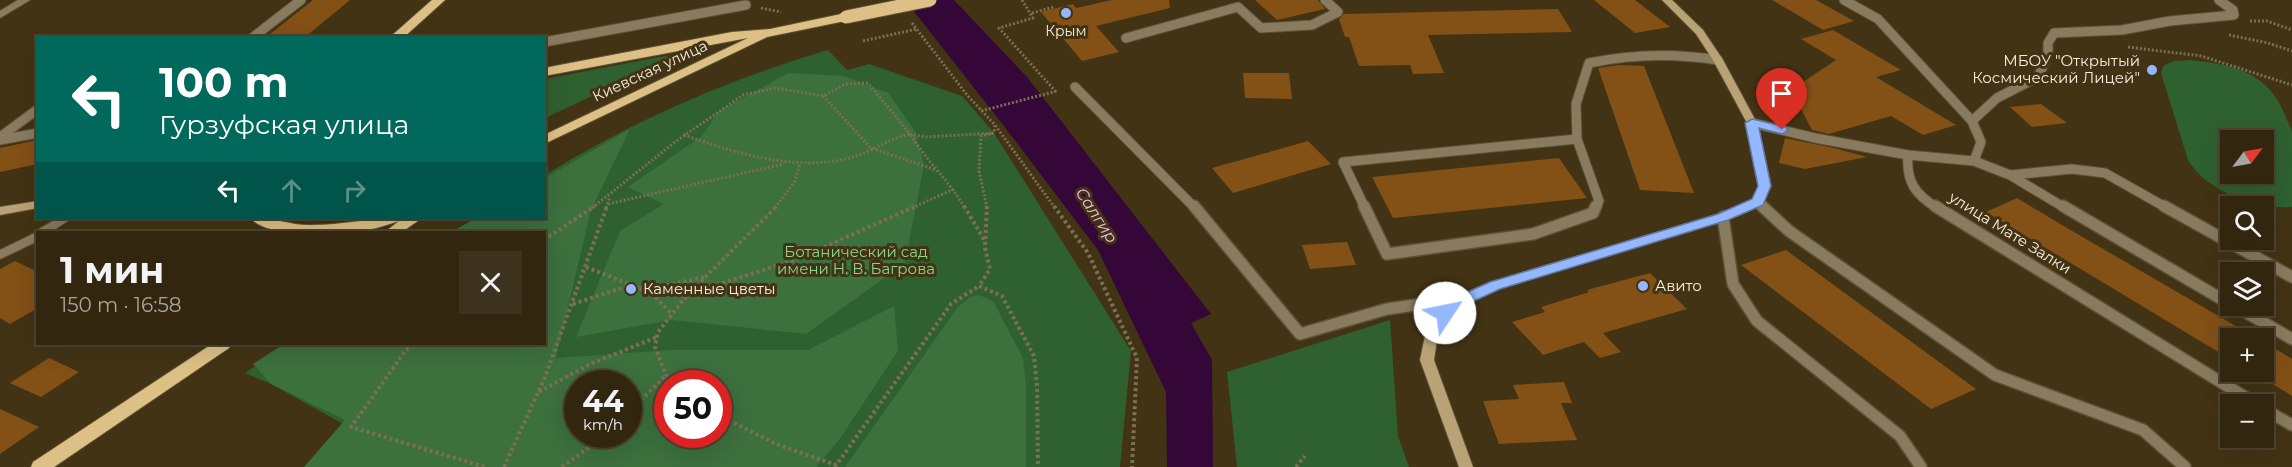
<!DOCTYPE html>
<html lang="ru">
<meta charset="utf-8">
<style>
:root{--surface:#32260f;--page:#3d321d;--text:#f1f3f6;--muted:#a8a59e;--line:#4d432f}
body{margin:0;font-family:Montserrat,sans-serif;background:var(--page);color:var(--text);height:100vh;display:flex;flex-direction:column;font-size:22px;white-space:nowrap}
*{box-sizing:border-box;margin:0}
p{font-size:20px;color:var(--muted)}
.icon{flex:none;width:33px;height:33px;fill:none;stroke:currentColor;stroke-width:2;stroke-linecap:round;stroke-linejoin:round}
.map{position:relative;flex:1;overflow:hidden}
.sheet{position:absolute;left:36px;top:231px;width:510px;height:114px;display:flex;flex-direction:column;background:var(--surface);border-radius:0px;box-shadow:0 6px 24px #0002,0 0 0 2px var(--line)}
.sheet>*{flex:none}
.top-card{position:absolute;left:36px;top:36px;width:510px;height:183px;border-radius:0px;box-shadow:0 6px 24px #0002,0 0 0 2px var(--line);background:#00695c;color:#fff;overflow:hidden}
.needle{width:39px;rotate:58deg}
.buttons{position:absolute;left:2220px;top:130px;display:grid;gap:12px}
.buttons a{display:grid;place-items:center;width:54px;height:54px;border-radius:0px;background:var(--surface);box-shadow:0 6px 24px #0002,0 0 0 2px var(--line);font-size:30px}
.speed{position:absolute;left:564px;top:370px;display:flex;gap:12px;font-size:30px;font-weight:700;text-align:center}
.speed>*{display:grid;place-content:center;width:78px;height:78px;border-radius:50%;background:var(--surface);box-shadow:0 6px 24px #0002,0 0 0 2px var(--line);line-height:1}
.speed small{font-size:15px;font-weight:400}
.speed .limit{border:9px solid #d22;background:#fff;color:#111}
.pin{position:absolute;display:grid;place-items:center;width:51px;height:51px;color:#fff;margin:-62px -26px;border-radius:50% 50% 50% 0;rotate:-45deg;box-shadow:0 0 6px #0007}
.pin .icon{rotate:45deg}
.me{position:absolute;width:66px;margin:-33px;rotate:56deg;stroke-linejoin:round;filter:drop-shadow(0 0 4px #0008)}
.turn{display:flex;align-items:center;gap:21px;height:126px;padding:0 24px;font-size:27px}
.turn .icon{width:78px;height:78px;stroke-width:2.5}
.turn b{display:block;font-size:42px;line-height:51px}
.lanes{display:flex;align-items:center;height:57px;padding:0 24px;background:#0003;justify-content:center;gap:30px;direction:ltr}
.lanes .off{opacity:.35}
.round{display:grid;place-items:center;flex:none;width:63px;height:63px;border-radius:0px;background:var(--page)}
.head{display:flex;align-items:center;justify-content:space-between;height:102px;padding:0 24px}
h1{font-size:36px;font-weight:700;line-height:45px}
.map>svg:first-child{display:block}
</style>
<div class="map">
<svg width="2292" height="467" viewBox="0 0 2292 467">
<rect width="100%" height="100%" fill="#423314"/>
<!-- green -->
<path fill="#2f6030" fill-rule="evenodd" d="M 712,47 L 639,74 L 545,118 L 545,79 Z
M 828,50 L 847,70 L 869,64 L 962,96 L 994,133 L 1131,351 L 1120,467 L 306,467 L 345,425 L 271,384 L 245,373 L 289,344 L 544,344 L 544,232 L 453,232 L 475,218 L 544,218 L 545,175 C 632,121 729,79 828,50 ZM 578,384 L 628,384 L 628,435 L 578,435 ZM 668,384 L 718,384 L 718,435 L 668,435 Z
M 2192,60 C 2234,65 2268,72 2285,115 C 2287,121 2291,127 2292,132 C 2292,156 2292,183 2292,207 C 2256,209 2207,192 2188,160 L 2161,73 L 2163,66 L 2174,61 ZM 2230,141 L 2264,141 L 2264,174 L 2230,174 Z
M 1390,320 L 1398,436 L 1409,467 L 1237,467 L 1227,372 Z"/>
<!-- forest -->
<path fill="#3c703d" fill-rule="evenodd" d="M 788,73 L 844,76 L 888,93 L 915,131 L 924,165 L 905,263 L 806,334 L 672,320 L 576,337 L 620,231 L 664,204 L 628,187 L 702,136 L 718,112 Z
M 630,129 L 591,210 L 556,358 L 671,350 L 808,350 L 894,306 L 898,351 L 839,440 L 816,467 L 304,467 L 345,420 L 271,384 L 253,364 L 284,344 L 544,344 L 544,232 L 451,232 L 477,218 L 544,218 L 545,178 ZM 578,384 L 628,384 L 628,435 L 578,435 ZM 668,384 L 718,384 L 718,435 L 668,435 Z
M 979,295 L 993,301 L 1023,358 L 1026,386 L 1026,467 L 845,467 L 958,307 L 970,297 Z"/>
<!-- water -->
<path fill="#340738" d="M 905,0 L 954,0 L 1027,77 L 1211,314 L 1191,323 L 1212,360 L 1213,467 L 1167,467 L 1166,392 L 1098,250 L 1004,126 Z"/>
<!-- building -->
<path fill="#835016" d="M 313,0 L 350,0 L 304,38 L 265,38 Z
M 1112,0 L 1169,0 L 1170,8 L 1096,26 L 1119,52 L 1082,61 L 1041,12 L 1073,4 L 1076,8 Z
M 1255,0 L 1318,0 L 1325,9 L 1277,20 Z
M 1594,0 L 1635,0 L 1670,27 L 1635,33 Z
M 1772,0 L 1816,0 L 1854,21 L 1823,30 Z
M 1558,9 L 1572,32 L 1428,35 L 1444,73 L 1413,74 L 1410,65 L 1359,66 L 1349,37 L 1345,37 L 1339,19 L 1344,14 Z
M 1833,30 L 1901,70 L 1876,77 L 1956,125 L 1923,135 L 1891,116 L 1829,134 L 1812,130 L 1791,90 L 1836,60 L 1801,39 Z
M 1619,65 L 1644,66 L 1694,193 L 1640,190 L 1598,68 Z
M 1243,73 L 1289,73 L 1292,99 L 1245,98 Z
M 2041,104 L 2067,123 L 2032,127 L 2010,107 Z
M 1785,138 L 1834,148 L 1867,157 L 1805,169 L 1779,163 Z
M 38,140 L 38,164 L 0,172 L 0,148 Z
M 1308,141 L 1331,164 L 1233,193 L 1212,168 Z
M 1559,158 L 1587,198 L 1393,218 L 1372,177 Z
M 2017,198 L 2062,225 L 2258,339 L 2230,339 L 2230,359 L 1986,212 Z
M 1347,242 L 1356,265 L 1310,269 L 1302,245 Z
M 1786,250 L 1976,389 L 1931,409 L 1741,265 Z
M 15,261 L 38,272 L 38,308 L 10,324 L 0,318 L 0,269 Z
M 1650,273 L 1687,309 L 1603,333 L 1621,352 L 1600,358 L 1584,342 L 1543,355 L 1512,322 L 1545,312 L 1541,307 L 1589,292 L 1587,290 Z
M 2264,342 L 2292,359 L 2292,396 L 2253,372 L 2264,372 Z
M 49,358 L 79,372 L 41,397 L 10,383 Z
M 1564,382 L 1572,403 L 1561,403 L 1577,440 L 1499,444 L 1483,401 L 1519,399 L 1513,385 Z
M 0,409 L 39,427 L 0,454 Z"/>
<g fill="none" stroke-linecap="round" stroke-linejoin="round">
<!-- lane-far1 casing -->
<g stroke="#5f5134" stroke-width="11">
<path id="lane-far1" d="M 1844,0 L 1878,19 L 1972,121 L 1981,142 L 1974,161 L 1908,155
M 252,38 L 301,0
M 1126,38 L 1238,7 L 1261,28 L 1312,25 L 1338,12 L 1325,0
M 544,42 L 746,5
M 1075,87 L 1195,208
M 1972,121 L 1997,98 L 2038,77 L 2048,55 L 2048,43 L 2054,33 L 2122,30 L 2170,21 L 2234,15 L 2233,10 L 2219,0
M 1752,123 L 1815,138 L 1908,155 C 1906,182 1915,194 1937,208
M 0,137 L 38,109
M 1577,139 L 1599,201 L 1596,208
M 1577,139 L 1576,104 L 1589,63 C 1632,54 1675,53 1718,60
M 0,140 L 38,133
M 1974,161 L 2010,175 L 2065,208
M 2010,175 L 2072,169 L 2105,173 L 2167,208
M 1758,202 L 1764,208
M 1365,208 L 1343,162 L 1577,139"/>
</g>
<!-- lane casing -->
<g stroke="#5f5134" stroke-width="14">
<path id="lane" d="M 1194,206 L 1300,334 L 1387,309 L 1464,298
M 1364,206 L 1387,254 L 1533,234 L 1593,213 L 1596,206
M 1762,206 L 1789,231 L 1995,375 L 2143,430 L 2185,467
M 1935,206 L 2258,405
M 2063,206 L 2230,304
M 2164,206 L 2292,277
M 1723,217 L 1733,284 L 1757,321 L 1900,436 L 1921,467
M 2235,306 L 2292,339
M 2264,409 L 2292,425"/>
</g>
<!-- street casing -->
<g stroke="#5f5134" stroke-width="2">
<path id="street" d="M 18,0 L 30,0 L 0,18 L 0,11 Z
M 58,218 L 72,218 L 51,232 L 38,232 L 38,241 L 0,259 L 0,250 L 37,232 L 39,229 Z"/>
</g>
<!-- secondary casing -->
<g stroke="#5f5134" stroke-width="2">
<path id="secondary" d="M 1662,0 L 1672,0 L 1703,30 L 1723,60 L 1757,123 L 1771,186 L 1762,205 L 1727,220 L 1499,288 L 1462,305 L 1439,326 L 1434,360 L 1473,467 L 1459,467 L 1420,360 L 1428,321 L 1452,299 L 1491,282 L 1719,214 L 1753,200 L 1759,186 L 1747,123 L 1713,60 L 1696,34 Z
M 38,201 L 38,208 L 0,215 L 0,207 Z"/>
</g>
<!-- primary casing -->
<g stroke="#5f5134" stroke-width="2">
<path id="primary" d="M 432,0 L 445,0 L 403,38 L 389,38 Z
M 846,13 L 850,14 L 850,20 L 767,37 L 544,144 L 544,135 L 748,38 L 544,76 L 544,68 L 732,32 L 770,29 Z
M 251,218 C 271,216 291,226 311,225 C 342,225 371,218 401,218 L 399,221 L 405,218 L 422,218 L 402,232 L 385,232 L 399,221 C 389,224 378,228 367,230 C 343,234 265,239 251,218 Z
M 212,344 L 231,344 L 229,348 L 54,467 L 31,467 L 33,462 Z"/>
</g>
<!-- path-far1 -->
<path stroke="#7c6f54" stroke-width="3" stroke-dasharray="2 2" stroke-linecap="butt" d="M 1022,0 L 1033,18 L 999,28 L 1056,92
M 761,8 L 781,12
M 1032,13 L 1054,7
M 2250,21 L 2267,21 L 2292,30
M 912,23 L 967,95 L 995,125 L 1055,208
M 2229,35 L 2268,43 L 2292,51
M 476,38 L 492,35
M 863,41 L 917,29
M 2128,47 L 2201,56 L 2292,85
M 823,96 L 871,148 L 936,170
M 981,111 L 1057,91
M 684,135 C 736,153 791,171 846,159 C 869,154 887,139 910,134 C 926,160 949,181 965,208
M 608,204 L 784,164
M 592,208 L 675,142 L 743,95 L 775,88 L 823,96 L 846,84 L 868,83 L 910,134 L 926,137 L 994,133
M 606,208 L 610,197
M 775,208 L 795,181 L 800,164
M 912,208 L 954,189
M 987,208 L 979,171 L 981,136 L 994,133 L 995,125"/>
<!-- path -->
<path stroke="#7c6f54" stroke-width="4" stroke-dasharray="3 3" stroke-linecap="butt" d="M 964,206 L 985,241
M 987,206 L 985,248 L 990,269 L 979,286 L 1002,296 L 1034,356 L 1037,386 L 1038,467
M 1054,206 L 1088,253 L 1137,358 L 1132,467
M 544,240 L 595,206
M 586,267 L 639,288 L 663,286 L 705,277
M 640,288 L 656,298 L 672,314
M 688,294 L 795,260 L 916,206
M 573,304 L 631,285
M 413,344 L 406,350 L 351,427 L 485,467
M 677,384 L 666,375 L 655,347 L 658,332 L 688,294 L 777,206
M 539,392 L 588,365 L 657,337
M 628,413 L 666,375
M 718,415 L 776,444 L 836,465
M 504,467 L 545,377 L 607,206
M 562,467 L 606,435
M 835,467 L 951,304 L 979,286
M 1296,467 L 1305,456"/>
<!-- lane-far1 -->
<use href="#lane-far1" stroke="#897b60" stroke-width="9"/>
<!-- lane -->
<use href="#lane" stroke="#897b60" stroke-width="11"/>
<!-- street -->
<use href="#street" fill="#897b60" fill-rule="evenodd"/>
<!-- secondary -->
<use href="#secondary" fill="#b9a275" fill-rule="evenodd"/>
<!-- primary -->
<use href="#primary" fill="#ddc086" fill-rule="evenodd"/>
<!-- primary-bridge casing -->
<g stroke="#5f5134" stroke-width="15" stroke-linecap="butt">
<path id="primary-bridge" d="M 846,17 L 930,0"/>
</g>
<!-- primary-bridge -->
<use href="#primary-bridge" stroke="#ddc086" stroke-width="13"/>
</g>
<!-- route -->
<path fill="#95b7fd" stroke="#6177a4" stroke-width="1.5" d="M 1752,119 L 1786,127 L 1788,130 L 1782,134 L 1759,128 L 1771,186 L 1763,205 L 1728,220 L 1500,289 L 1463,306 L 1451,317 L 1440,317 L 1438,313 L 1452,299 L 1490,282 L 1718,214 L 1752,199 L 1758,186 L 1745,123 Z"/>
<!-- markers -->
<g fill="#95b7fd" stroke="#423314" stroke-width="2">
<circle cx="1066" cy="13" r="6"/>
<circle cx="2152" cy="70" r="6"/>
<circle cx="1643" cy="286" r="6"/>
<circle cx="631" cy="289" r="6"/>
</g>
<g text-anchor="middle" stroke-width="6" stroke-linejoin="round" paint-order="stroke">
<!-- far-poi labels -->
<g font-size="14" fill="#f7eedc" stroke="#423314">
<text x="1066" y="36">Крым</text>
</g>
<!-- poi labels -->
<g font-size="15" fill="#f7eedc" stroke="#423314" text-anchor="start">
<text x="2140" y="66" text-anchor="end">МБОУ "Открытый<tspan x="2140" dy="17">Космический Лицей"</tspan></text>
<text x="1655" y="291">Авито</text>
<text x="643" y="294">Каменные цветы</text>
</g>
<!-- street labels -->
<g font-size="15" fill="#f7eedc" stroke="#423314">
<text transform="translate(650 71) rotate(-25)" y="5">Киевская улица</text>
<text transform="translate(2010 233) rotate(32)" y="5">улица Мате Залки</text>
</g>
<!-- park labels -->
<g font-size="15" fill="#8ad58a" stroke="#423314">
<text x="856" y="257">Ботанический сад<tspan x="856" dy="17">имени Н. В. Багрова</tspan></text>
</g>
<!-- water labels -->
<g font-size="16" font-style="italic" fill="#f3baf6" stroke="#423314">
<text transform="translate(1097 215) rotate(57)" y="6">Салгир</text>
</g>
</g>
</svg>
<div class="buttons">
<a><svg class="needle" viewBox="-14 -14 28 28"><path d="M0-13l5 13h-10z" fill="#e53935"/><path d="M0 13l5-13h-10z" fill="#a8a59e"/></svg></a>
<a><svg class="icon" aria-label="search" viewBox="0 0 24 24"><circle cx="10" cy="10" r="6"/><path d="M15 15l6 6"/></svg></a>
<a><svg class="icon" aria-label="layers" viewBox="0 0 24 24"><path d="M12 4l9 5-9 5-9-5zM3 14l9 5 9-5"/></svg></a>
<a>+</a>
<a>−</a>
</div>
<div class="speed"><div>44<small>km/h</small></div><div class="limit">50</div></div>
<div class="pin" style="left:1782px;top:130px;background:#d93025"><svg class="icon" aria-label="arrive" viewBox="0 0 24 24"><path d="M6 21V4h12l-3 4 3 4H6"/></svg></div>
<svg class="me" style="left:1445px;top:313px" viewBox="-20 -20 40 40"><circle r="19" fill="#fff"/><path d="M0-13L10 11 0 6-10 11z" fill="#95b7fd"/></svg>
<div class="top-card">
<div class="turn"><svg class="icon" aria-label="left" viewBox="0 0 24 24"><path d="M17 20v-9H6M10 6l-5 5 5 5"/></svg><div><b>100 m</b>Гурзуфская улица</div></div>
<div class="lanes"><svg class="icon" aria-label="left" viewBox="0 0 24 24"><path d="M17 20v-9H6M10 6l-5 5 5 5"/></svg><svg class="icon off" aria-label="ahead" viewBox="0 0 24 24"><path d="M12 20V5M6 11l6-6 6 6"/></svg><svg class="icon off" aria-label="right" viewBox="0 0 24 24"><path d="M7 20v-9h11M14 6l5 5-5 5"/></svg></div>
</div>
<section class="sheet">
<div class="head"><div><h1>1 мин</h1><p>150 m · 16:58</p></div><a class="round"><svg class="icon" aria-label="close" viewBox="0 0 24 24"><path d="M6 6l12 12M18 6L6 18"/></svg></a></div>
</section>
</div>
